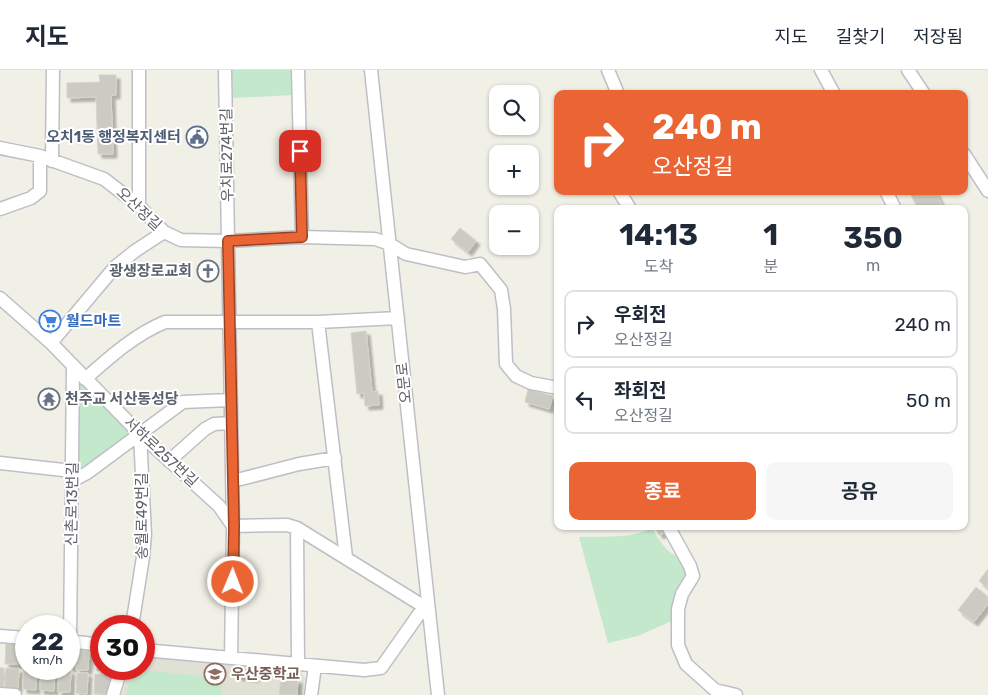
<!DOCTYPE html>
<html lang="ko">
<meta charset="utf-8">
<style>
:root{--surface:#fff;--page:#f6f6f7;--text:#1f2937;--muted:#747a83;--line:#e0e1e3;--accent:#ea6533}
body{margin:0;font-family:Rubik,"Noto Sans KR",sans-serif;background:var(--page);color:var(--text);height:100vh;display:flex;flex-direction:column;font-size:19px;white-space:nowrap}
*{box-sizing:border-box;margin:0}
p{font-size:16px;color:var(--muted)}
.icon{flex:none;width:28px;height:28px;fill:none;stroke:currentColor;stroke-width:2;stroke-linecap:round;stroke-linejoin:round}
.map{position:relative;flex:1;overflow:hidden}
.side{position:absolute;left:554px;top:135px;width:414px;height:325px;display:flex;flex-direction:column;background:var(--surface);border-radius:10px;box-shadow:0 1px 4px #0004}
.side>*{flex:none}
.hud{position:absolute;left:554px;top:20px;width:414px;height:105px;border-radius:10px;box-shadow:0 1px 4px #0004;background:#ea6533;color:#fff;overflow:hidden}
.controls{position:absolute;left:489px;top:15px;display:grid;gap:10px}
.controls a{display:grid;place-items:center;width:50px;height:50px;border-radius:10px;background:var(--surface);box-shadow:0 1px 4px #0004;font-size:25px}
.speed{position:absolute;left:15px;top:545px;display:flex;gap:10px;font-size:25px;font-weight:700;text-align:center}
.speed>*{display:grid;place-content:center;width:65px;height:65px;border-radius:50%;background:var(--surface);box-shadow:0 1px 4px #0004;line-height:1}
.speed small{font-size:12px;font-weight:400}
.speed .limit{border:8px solid #d22;background:#fff;color:#111}
.pin{position:absolute;display:grid;place-items:center;width:42px;height:42px;color:#fff;margin:-21px;border-radius:10px;box-shadow:0 2px 8px #0006}
.me{position:absolute;width:55px;margin:-28px;rotate:1deg;stroke-linejoin:round;filter:drop-shadow(0 0 4px #0008)}
.turn{display:flex;align-items:center;gap:18px;height:105px;padding:0 15px;font-size:22px}
.turn .icon{width:65px;height:65px;stroke-width:2.5}
.turn b{display:block;font-size:35px;line-height:42px}
.eta{display:flex;justify-content:space-evenly;align-items:center;height:85px;text-align:center}
.eta b{font-size:30px;font-weight:700;line-height:35px}
.button{display:flex;gap:10px;margin-top:auto;padding:10px 15px}
.button a{flex:1;height:58px;border-radius:10px;background:var(--accent);color:#fff;font-size:20px;font-weight:700;line-height:58px;text-align:center}
.button a+a{background:var(--page);color:var(--text)}
ul{padding:0;list-style:none}
li{display:flex;align-items:center;gap:15px;height:68px;margin:0 10px 8px;padding:0 5px;border:2px solid var(--line);border-radius:10px}
li div{flex:1}
li b{display:block;font-size:19px}
li em{font-style:normal}
header{display:flex;align-items:center;gap:30px;box-sizing:border-box;height:70px;padding:0 25px;background:var(--surface);border-bottom:1px solid var(--line)}
header strong{font-size:24px}
nav{display:flex;gap:28px;margin-inline-start:auto;font-size:18px}
.map>svg:first-child{display:block}
</style>
<header>
<strong>지도</strong>
<nav><a>지도</a><a>길찾기</a><a>저장됨</a></nav>
</header>
<div class="map">
<svg width="988" height="625" viewBox="0 0 988 625">
<defs>
<filter id="shadow"><feDropShadow dx="4" dy="4" stdDeviation="1" flood-color="#0004"/></filter>
</defs>
<rect width="100%" height="100%" fill="#f1f0e7"/>
<!-- education -->
<path fill="#e1e0d5" d="M 144,585 L 301,602 L 305,607 L 303,625 L 122,625 L 129,599 L 144,599 Z"/>
<!-- green -->
<path fill="#c4e8cb" d="M 232,0 L 293,0 L 294,25 L 233,28 Z
M 77,307 L 131,366 L 76,402 Z
M 652,458 C 660,470 666,484 681,487 L 690,503 L 674,550 L 638,566 L 608,573 L 579,467 C 602,466 632,469 652,458 Z
M 132,599 L 223,608 L 221,625 L 126,625 Z"/>
<!-- building -->
<path fill="#cccbc3" stroke="#d6d4c5" filter="url(#shadow)" d="M 99,5 L 116,5 L 116,25 L 111,25 L 113,84 L 98,84 L 96,27 L 67,28 L 67,13 L 100,12 Z
M 909,121 L 935,121 L 944,139 L 918,139 Z
M 460,158 L 476,171 L 468,182 L 451,169 Z
M 366,261 L 372,322 L 378,321 L 379,335 L 365,336 L 364,323 L 357,324 L 351,263 Z
M 528,319 L 553,326 L 549,339 L 525,332 Z
M 661,456 L 664,463 L 659,465 L 656,459 Z
M 988,499 L 988,518 L 979,511 Z
M 976,517 L 988,527 L 988,534 L 974,552 L 958,540 Z
M 6,573 L 20,574 L 19,594 L 5,594 Z
M 25,575 L 26,575 L 26,595 L 24,595 Z
M 69,579 L 74,579 L 73,598 L 69,598 Z
M 77,580 L 89,581 L 88,600 L 76,600 Z
M 97,581 L 101,582 L 101,599 L 114,599 L 113,601 L 97,601 Z
M 0,598 L 4,598 L 3,617 L 0,617 Z
M 6,598 L 19,599 L 18,618 L 5,618 Z
M 24,598 L 37,599 L 36,620 L 23,619 Z
M 238,598 L 256,600 L 255,608 L 237,606 Z
M 41,599 L 55,600 L 54,621 L 40,620 Z
M 59,600 L 71,601 L 70,622 L 58,622 Z
M 77,603 L 88,603 L 87,624 L 76,623 Z
M 95,604 L 112,605 L 110,620 L 106,624 L 94,624 Z
M 281,608 L 298,610 L 297,625 L 279,625 Z"/>
<g fill="none" stroke-linecap="round" stroke-linejoin="round">
<!-- minor casing -->
<g stroke="#bebfc5" stroke-width="15">
<path id="minor" d="M 225,0 L 233,456 L 231,588
M 298,0 L 302,167
M 371,0 L 438,625
M 608,0 L 618,24
M 821,0 L 834,24
M 908,0 L 924,24
M 0,78 L 40,86 L 104,109 L 139,136 L 164,162 L 181,170 L 228,171 L 302,167 L 375,169 L 390,174 L 406,184 L 465,197 L 480,194 L 501,220 L 504,239 L 506,294 L 516,306 L 531,313 L 558,318
M 964,84 L 988,121
M 52,91 L 53,0
M 619,121 L 630,139
M 886,121 L 895,139
M 139,136 L 139,0
M 0,139 L 31,128 L 40,121 L 40,86
M 0,228 L 51,273 L 140,364 L 219,436 L 233,456 L 287,455 L 297,458 L 428,539 L 419,544 L 381,598 L 364,600 L 144,580
M 318,252 L 346,487
M 51,273 L 115,197 L 135,181 L 164,162
M 85,309 C 110,287 134,265 165,252 L 318,252 L 398,248
M 169,391 L 205,359 L 214,354 L 231,353
M 0,393 L 72,401
M 232,410 L 241,409 L 299,394 L 335,388
M 72,411 L 87,403 L 183,332 L 230,330
M 668,456 L 690,496 L 693,506 L 682,524 L 678,539 L 678,575 L 686,594 L 715,620 L 736,625
M 297,458 L 298,594
M 132,556 L 143,487 L 145,464 L 140,364
M 0,566 L 26,568
M 69,571 L 101,575
M 70,571 L 73,297
M 0,624 L 15,625
M 113,625 L 121,599
M 311,625 L 315,596"/>
</g>
<!-- minor -->
<use href="#minor" stroke="#fff" stroke-width="12"/>
</g>
<g fill="none" stroke-linecap="round" stroke-linejoin="round">
<!-- route casing -->
<g stroke="#984221" stroke-width="12">
<path id="route" d="M 233,512 L 234,456 L 228,171 L 302,167 L 300,81"/>
</g>
<!-- route -->
<use href="#route" stroke="#ea6533" stroke-width="9"/>
</g>
<!-- icons -->
<defs>
<g id="civic-ring" transform="scale(1.125)"><circle r="9.5" fill="#fff" stroke="#5c6f8a" stroke-width="1.5"/><path d="M-.6-6.5H3V-4.5H.6V-3L4-1V1h2V6H-6V1h2V-1L-.6-3ZM-1.2 2.5V6h2.4V2.5Z" fill="#5c6f8a"/></g>
<g id="church-ring" transform="scale(1.125)"><circle r="9.5" fill="#fff" stroke="#6b7280" stroke-width="1.5"/><path d="M-1.2-6h2.4v3.5h3.3v2.4h-3.3V6h-2.4V-.1h-3.3v-2.4h3.3Z" fill="#6b7280"/></g>
<g id="supermarket-ring" transform="scale(1.125)"><circle r="9.5" fill="#fff" stroke="#3f7fe0" stroke-width="1.5"/><path d="M-6-5.5h2.5l.6 2H6L4.5 2H-2.5L-4.4-4H-6ZM-1.5 3.2a1.3 1.3 0 1 0 .1 0ZM3 3.2a1.3 1.3 0 1 0 .1 0Z" fill="#3f7fe0"/></g>
<g id="temple-ring" transform="scale(1.125)"><circle r="9.5" fill="#fff" stroke="#6b7280" stroke-width="1.5"/><path d="M0-6L5-2H3V0L6.5 2.5H4V6H1.5V3h-3V6H-4V2.5H-6.5L-3 0V-2H-5Z" fill="#6b7280"/></g>
<g id="school-ring" transform="scale(1.125)"><circle r="9.5" fill="#fff" stroke="#8d6e63" stroke-width="1.5"/><path d="M0-5L7-2L0 1L-7-2ZM-4 1L0 2.5L4 1V4Q0 6-4 4Z" fill="#8d6e63"/></g>
</defs>
<g fill-rule="evenodd">
<use href="#civic-ring" x="197" y="67"/>
<use href="#church-ring" x="208" y="201"/>
<use href="#supermarket-ring" x="50" y="251"/>
<use href="#temple-ring" x="49" y="329"/>
<use href="#school-ring" x="215" y="604"/>
</g>
<g text-anchor="middle" stroke-width="4" stroke-linejoin="round" paint-order="stroke">
<!-- service labels -->
<g font-size="15" font-weight="bold" fill="#4e5e75" stroke="#fff" text-anchor="end">
<text x="181" y="72">오치1동 행정복지센터</text>
</g>
<!-- street labels -->
<g font-size="15" fill="#5e6167" stroke="#fff">
<text transform="translate(227 85) rotate(-91)" y="5">우치로274번길</text>
<text transform="translate(139 139) rotate(43)" y="5">오산정길</text>
<text transform="translate(404 313) rotate(-96)" y="5">오문로</text>
<text transform="translate(161 382) rotate(43)" y="5">서하로257번길</text>
<text transform="translate(72 434) rotate(-89)" y="5">신촌로13번길</text>
<text transform="translate(142 446) rotate(-90)" y="5">송월로49번길</text>
</g>
<!-- worship labels -->
<g font-size="15" font-weight="bold" fill="#5b616d" stroke="#fff" text-anchor="end">
<text x="192" y="206">광생장로교회</text>
<text x="65" y="334" text-anchor="start">천주교 서산동성당</text>
</g>
<!-- shop labels -->
<g font-size="15" font-weight="bold" fill="#366cbe" stroke="#fff" text-anchor="start">
<text x="66" y="256">월드마트</text>
</g>
<!-- education labels -->
<g font-size="15" font-weight="bold" fill="#785e54" stroke="#fff" text-anchor="start">
<text x="231" y="609">우산중학교</text>
</g>
</g>
</svg>
<div class="controls">
<a><svg class="icon" aria-label="search" viewBox="0 0 24 24"><circle cx="10" cy="10" r="6"/><path d="M15 15l6 6"/></svg></a>
<a>+</a>
<a>−</a>
</div>
<div class="speed"><div>22<small>km/h</small></div><div class="limit">30</div></div>
<div class="pin" style="left:300px;top:81px;background:#d93025"><svg class="icon" aria-label="arrive" viewBox="0 0 24 24"><path d="M6 21V4h12l-3 4 3 4H6"/></svg></div>
<svg class="me" style="left:233px;top:512px" viewBox="-20 -20 40 40"><circle r="17" fill="#ea6533" stroke="#fff" stroke-width="3"/><path d="M0-11L8 9 0 5-8 9z" fill="#fff"/></svg>
<div class="hud">
<div class="turn"><svg class="icon" aria-label="right" viewBox="0 0 24 24"><path d="M7 20v-9h11M14 6l5 5-5 5"/></svg><div><b>240 m</b>오산정길</div></div>
</div>
<section class="side">
<div class="eta">
<div><b>14:13</b><p>도착</p></div>
<div><b>1</b><p>분</p></div>
<div><b>350</b><p>m</p></div>
</div>
<ul>
<li><svg class="icon" aria-label="right" viewBox="0 0 24 24"><path d="M7 20v-9h11M14 6l5 5-5 5"/></svg><div><b>우회전</b><p>오산정길</p></div><em>240 m</em></li>
<li><svg class="icon" aria-label="left" viewBox="0 0 24 24"><path d="M17 20v-9H6M10 6l-5 5 5 5"/></svg><div><b>좌회전</b><p>오산정길</p></div><em>50 m</em></li>
</ul>
<div class="button"><a>종료</a><a>공유</a></div>
</section>
</div>
